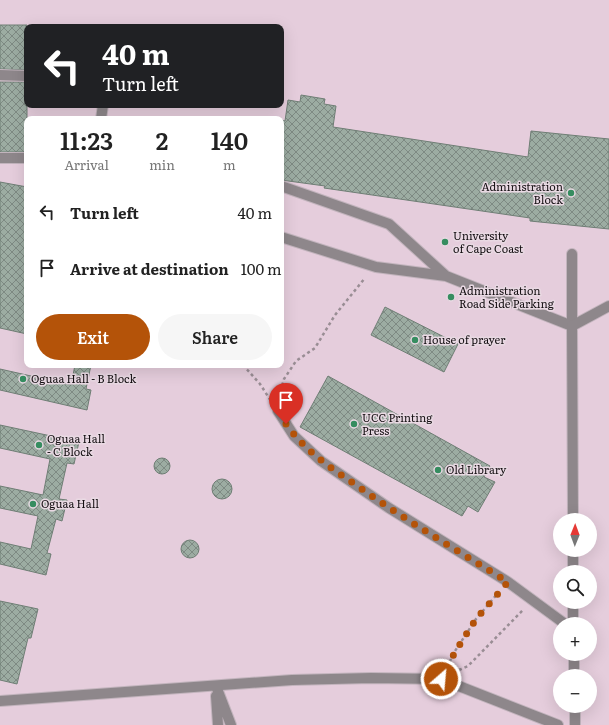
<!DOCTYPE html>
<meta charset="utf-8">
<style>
:root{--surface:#fff;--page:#f6f6f6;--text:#222;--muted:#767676;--accent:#b45309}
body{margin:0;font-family:Literata,serif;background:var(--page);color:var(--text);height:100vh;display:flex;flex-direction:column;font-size:15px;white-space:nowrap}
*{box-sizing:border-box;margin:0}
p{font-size:13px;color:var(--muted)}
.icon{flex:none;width:22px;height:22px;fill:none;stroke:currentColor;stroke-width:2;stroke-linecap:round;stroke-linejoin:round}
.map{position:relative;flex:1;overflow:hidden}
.details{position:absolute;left:24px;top:116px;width:260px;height:252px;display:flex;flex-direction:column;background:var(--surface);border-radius:8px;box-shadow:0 4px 16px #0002}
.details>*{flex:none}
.banner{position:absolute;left:24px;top:24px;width:260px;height:84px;border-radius:8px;box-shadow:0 4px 16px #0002;background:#202124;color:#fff;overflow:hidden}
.needle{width:26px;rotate:1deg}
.controls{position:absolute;left:553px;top:513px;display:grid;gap:8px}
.controls a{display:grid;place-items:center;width:44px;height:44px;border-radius:50%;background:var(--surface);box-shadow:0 4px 16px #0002;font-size:20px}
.pin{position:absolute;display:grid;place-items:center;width:34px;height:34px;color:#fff;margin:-41px -17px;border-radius:50% 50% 50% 0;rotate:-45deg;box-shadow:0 0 4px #0007}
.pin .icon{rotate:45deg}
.me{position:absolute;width:44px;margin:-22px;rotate:27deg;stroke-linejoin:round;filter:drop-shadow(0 0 3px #0008)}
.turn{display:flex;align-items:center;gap:14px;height:84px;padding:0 12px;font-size:18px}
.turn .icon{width:52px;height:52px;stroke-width:2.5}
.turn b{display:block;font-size:28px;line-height:34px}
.eta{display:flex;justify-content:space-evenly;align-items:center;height:68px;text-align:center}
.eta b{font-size:24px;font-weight:600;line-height:28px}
.primary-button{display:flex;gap:8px;margin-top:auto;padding:8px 12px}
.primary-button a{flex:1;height:46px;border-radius:24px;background:var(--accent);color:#fff;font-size:16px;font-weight:600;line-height:46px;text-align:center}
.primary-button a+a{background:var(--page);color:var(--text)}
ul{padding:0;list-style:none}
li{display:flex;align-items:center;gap:12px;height:56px;padding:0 12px}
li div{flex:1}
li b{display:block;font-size:15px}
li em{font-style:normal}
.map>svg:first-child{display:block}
</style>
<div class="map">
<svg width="609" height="725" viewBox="0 0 609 725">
<defs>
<pattern id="building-cross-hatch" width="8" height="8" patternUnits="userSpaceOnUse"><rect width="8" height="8" fill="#9caca2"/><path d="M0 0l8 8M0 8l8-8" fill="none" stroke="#7e8a83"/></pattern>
</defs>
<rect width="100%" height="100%" fill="#e9d9e3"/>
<!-- built -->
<path fill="#e5cddc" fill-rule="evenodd" d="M 0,0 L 609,0 L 609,725 L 0,725 ZM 27,27 L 281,27 L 281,105 L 27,105 ZM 27,119 L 281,119 L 281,365 L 27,365 ZM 560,520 L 590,520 L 590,550 L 560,550 ZM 560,572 L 590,572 L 590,602 L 560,602 ZM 560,624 L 590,624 L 590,654 L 560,654 ZM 560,676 L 590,676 L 590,706 L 560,706 Z"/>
<!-- building -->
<path fill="url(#building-cross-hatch)" stroke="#6f7e75" d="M 0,25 L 27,25 L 27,70 L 0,69 Z
M 0,82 L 27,82 L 27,152 L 0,152 Z
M 301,95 L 325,99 L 324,104 L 336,106 L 333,127 L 528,157 L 531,131 L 609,139 L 609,229 L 530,221 L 530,218 L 324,188 L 325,186 L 281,180 L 281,120 L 285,121 L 288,100 L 300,102 Z
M 0,182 L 27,187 L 27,334 L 0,328 Z
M 385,307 L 458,344 L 444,372 L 371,335 Z
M 75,365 L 91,365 L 86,389 L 91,390 L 87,410 L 0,390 L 0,369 L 71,385 Z
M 328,376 L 490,466 L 484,477 L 495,482 L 478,512 L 468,506 L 462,516 L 300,427 Z
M 0,425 L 79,442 L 74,464 L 67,463 L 59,499 L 67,500 L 62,521 L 56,519 L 47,553 L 51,554 L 46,575 L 0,564 L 0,542 L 31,549 L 38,516 L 0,508 L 0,486 L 43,495 L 50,459 L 0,448 Z
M154 466a8 8 0 1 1 16 0a8 8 0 1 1-16 0Z
M212 489a10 10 0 1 1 20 0a10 10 0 1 1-20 0Z
M181 549a9 9 0 1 1 18 0a9 9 0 1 1-18 0Z
M 0,601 L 38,609 L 31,638 L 28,638 L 17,684 L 0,680 Z"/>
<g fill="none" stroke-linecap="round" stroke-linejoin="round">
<!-- service casing -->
<g stroke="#c2b4bd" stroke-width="12">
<path id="service" d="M 0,75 L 27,76
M 101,119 L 103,105
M 0,158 L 27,158
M 281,186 L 389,224 L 446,276
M 281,237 L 376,267 L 446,276 L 572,326 L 572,254
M 278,411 L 294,436 L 321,461 L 389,508 L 508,582 L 565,624
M 216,686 L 231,725
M 216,696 L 218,725"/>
</g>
<!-- minor casing -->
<g stroke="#c2b4bd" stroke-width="12">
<path id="minor" d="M 573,520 L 572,326 L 609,306
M 573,550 L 573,572
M 573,602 L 573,624
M 574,654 L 574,676
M 0,701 L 292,680 L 371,678 L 441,679 L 558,725
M 575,706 L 575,725"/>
</g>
<!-- path -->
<path stroke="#998d94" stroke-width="2.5" stroke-dasharray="3 3" stroke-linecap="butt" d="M 243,365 L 260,384 L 271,401
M 279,397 L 284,379 L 296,361 L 315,348 L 335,315 L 365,278
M 447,667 L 455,651 L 476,619 L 498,593
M 459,670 L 468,666 L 523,610"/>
<!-- service -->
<use href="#service" stroke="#8e878b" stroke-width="10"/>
<!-- minor -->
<use href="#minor" stroke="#8e878b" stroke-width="10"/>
</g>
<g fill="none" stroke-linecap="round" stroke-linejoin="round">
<!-- route -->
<path stroke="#b45309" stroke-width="7" stroke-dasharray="0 12.6" d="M 286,424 C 305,451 332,469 359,487 C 407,521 458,551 508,582 L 476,619 L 455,652 L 441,679"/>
</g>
<!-- markers -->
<g fill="#368d60" stroke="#e9d9e3" stroke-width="1.5">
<circle cx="571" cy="193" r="4"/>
<circle cx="445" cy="242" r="4"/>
<circle cx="451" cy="297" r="4"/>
<circle cx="415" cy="340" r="4"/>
<circle cx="23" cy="379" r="4"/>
<circle cx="354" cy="424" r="4"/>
<circle cx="39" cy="445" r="4"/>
<circle cx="438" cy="470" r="4"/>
<circle cx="33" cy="504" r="4"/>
</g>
<g text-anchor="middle" stroke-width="3" stroke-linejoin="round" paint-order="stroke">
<!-- poi labels -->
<g font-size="11" fill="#130e11" stroke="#e9d9e3" text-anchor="start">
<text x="563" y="191" text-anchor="end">Administration<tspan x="563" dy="13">Block</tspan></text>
<text x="453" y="240">University<tspan x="453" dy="13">of Cape Coast</tspan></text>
<text x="459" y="295">Administration<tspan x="459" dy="13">Road Side Parking</tspan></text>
<text x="423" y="344">House of prayer</text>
<text x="31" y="383">Oguaa Hall - B Block</text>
<text x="362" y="422">UCC Printing<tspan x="362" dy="13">Press</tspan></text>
<text x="47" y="443">Oguaa Hall<tspan x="47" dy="13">- C Block</tspan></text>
<text x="446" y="474">Old Library</text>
<text x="41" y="508">Oguaa Hall</text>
</g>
</g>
</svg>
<div class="controls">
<a><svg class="needle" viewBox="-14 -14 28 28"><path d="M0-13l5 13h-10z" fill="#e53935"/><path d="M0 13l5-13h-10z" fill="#767676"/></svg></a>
<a><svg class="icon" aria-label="search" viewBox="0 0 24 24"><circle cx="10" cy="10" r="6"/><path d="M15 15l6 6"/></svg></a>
<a>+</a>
<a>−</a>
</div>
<div class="pin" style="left:286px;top:424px;background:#d93025"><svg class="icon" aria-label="arrive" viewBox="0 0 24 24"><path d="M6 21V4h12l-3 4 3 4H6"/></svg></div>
<svg class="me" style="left:441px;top:679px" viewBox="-20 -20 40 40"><circle r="17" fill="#b45309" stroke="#fff" stroke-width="3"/><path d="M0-11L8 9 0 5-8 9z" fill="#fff"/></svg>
<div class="banner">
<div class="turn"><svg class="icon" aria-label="left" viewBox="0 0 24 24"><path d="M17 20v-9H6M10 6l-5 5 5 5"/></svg><div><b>40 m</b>Turn left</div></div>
</div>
<section class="details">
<div class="eta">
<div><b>11:23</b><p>Arrival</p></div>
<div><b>2</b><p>min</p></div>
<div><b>140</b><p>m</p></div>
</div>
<ul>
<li><svg class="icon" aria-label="left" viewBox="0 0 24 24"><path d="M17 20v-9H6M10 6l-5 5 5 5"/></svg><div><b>Turn left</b></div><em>40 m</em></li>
<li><svg class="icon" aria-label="arrive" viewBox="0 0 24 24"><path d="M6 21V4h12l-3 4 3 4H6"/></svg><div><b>Arrive at destination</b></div><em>100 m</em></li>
</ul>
<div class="primary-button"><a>Exit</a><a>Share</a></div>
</section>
</div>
